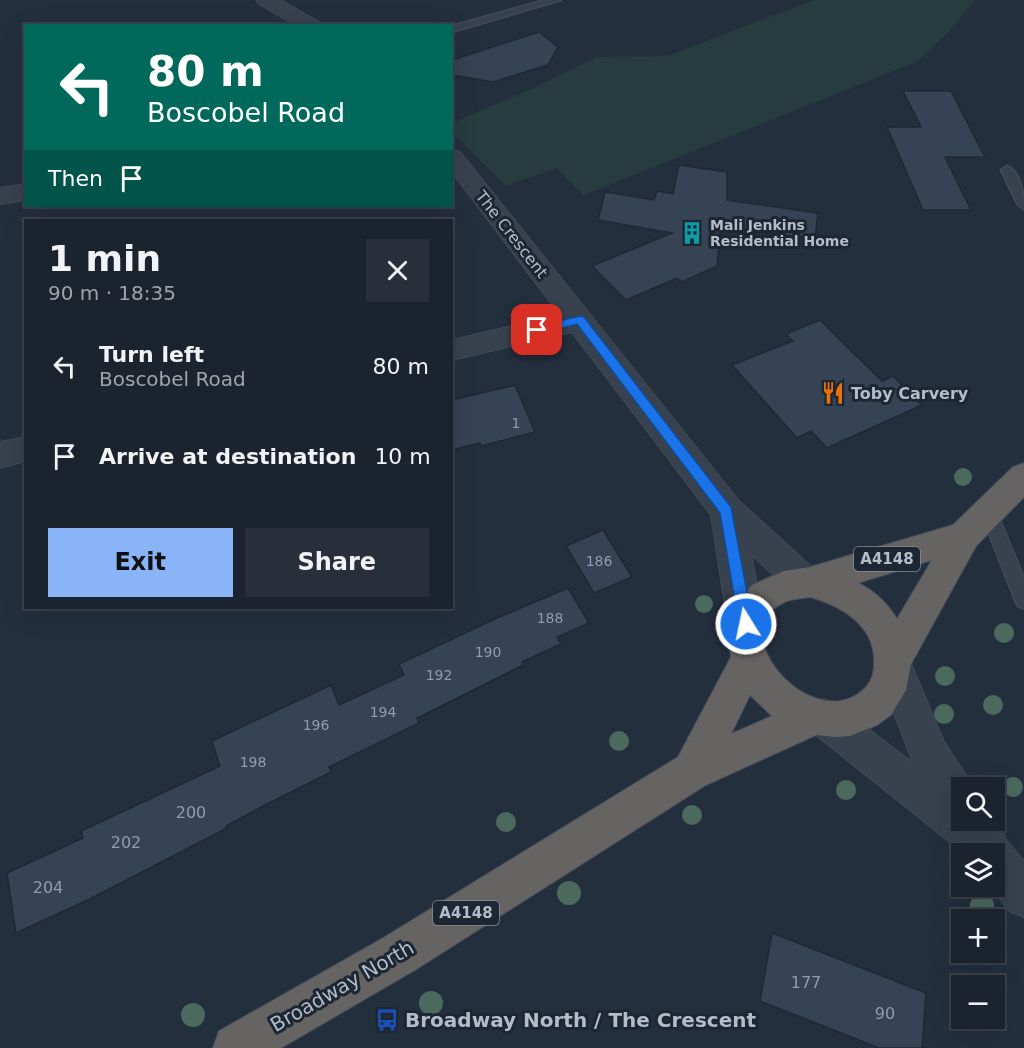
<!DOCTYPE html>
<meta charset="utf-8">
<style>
:root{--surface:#1b232e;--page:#282f3a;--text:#f1f3f6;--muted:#a0a4aa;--line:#39404a;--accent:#8ab4f8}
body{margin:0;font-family:"DejaVu Sans",sans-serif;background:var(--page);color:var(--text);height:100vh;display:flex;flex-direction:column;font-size:22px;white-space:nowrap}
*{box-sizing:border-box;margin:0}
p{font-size:20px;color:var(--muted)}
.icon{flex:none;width:33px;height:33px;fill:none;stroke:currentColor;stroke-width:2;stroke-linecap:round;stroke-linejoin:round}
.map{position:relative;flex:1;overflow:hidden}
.details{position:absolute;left:24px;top:219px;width:429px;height:390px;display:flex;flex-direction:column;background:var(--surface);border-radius:0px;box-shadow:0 6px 24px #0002,0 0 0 2px var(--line)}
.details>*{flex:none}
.hud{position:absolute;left:24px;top:24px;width:429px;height:183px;border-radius:0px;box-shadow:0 6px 24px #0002,0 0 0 2px var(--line);background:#00695c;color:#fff;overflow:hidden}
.buttons{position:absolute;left:951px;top:777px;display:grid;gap:12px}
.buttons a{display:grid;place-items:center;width:54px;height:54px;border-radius:0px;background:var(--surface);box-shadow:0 6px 24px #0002,0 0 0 2px var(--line);font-size:30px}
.pin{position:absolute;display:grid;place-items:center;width:51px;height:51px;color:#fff;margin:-26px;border-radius:12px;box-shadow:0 3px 9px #0006}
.me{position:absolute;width:66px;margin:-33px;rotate:350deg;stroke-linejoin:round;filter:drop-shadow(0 0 4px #0008)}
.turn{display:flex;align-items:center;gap:21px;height:126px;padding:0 24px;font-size:27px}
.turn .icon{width:78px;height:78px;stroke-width:2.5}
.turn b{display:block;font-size:42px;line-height:51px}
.then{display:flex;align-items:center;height:57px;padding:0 24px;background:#0003;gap:12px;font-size:22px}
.round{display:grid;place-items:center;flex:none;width:63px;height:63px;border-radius:0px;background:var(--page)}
.head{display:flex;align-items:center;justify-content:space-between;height:102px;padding:0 24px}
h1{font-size:36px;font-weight:700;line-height:45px}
.cta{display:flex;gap:12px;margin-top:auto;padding:12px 24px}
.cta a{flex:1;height:69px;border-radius:0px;background:var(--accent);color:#111;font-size:24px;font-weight:700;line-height:69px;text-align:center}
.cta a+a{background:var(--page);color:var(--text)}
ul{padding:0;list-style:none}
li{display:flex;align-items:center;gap:18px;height:90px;padding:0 24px}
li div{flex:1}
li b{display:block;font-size:22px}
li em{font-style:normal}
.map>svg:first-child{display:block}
</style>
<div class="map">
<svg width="1024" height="1048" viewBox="0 0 1024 1048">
<rect width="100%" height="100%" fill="#242f3e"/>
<!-- green -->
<path fill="#263c3f" d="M 814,0 L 975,0 L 946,35 L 916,62 L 584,195 L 557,168 L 505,186 L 452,132 L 452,123 L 531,89 L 597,57 L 667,56 Z"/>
<!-- building -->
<path fill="#364354" stroke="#1f2835" stroke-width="1.5" d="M 539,32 L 558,47 L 548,65 L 493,82 L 452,75 L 452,60 Z
M 903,91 L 951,91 L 985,157 L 945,157 L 971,210 L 923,210 L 887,127 L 921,127 Z
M 679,165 L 727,172 L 727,200 L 818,213 L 815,238 L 721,229 L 717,266 L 682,282 L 677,278 L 626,300 L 592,266 L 672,233 L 598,220 L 605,192 L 654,200 L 657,191 L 673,194 Z
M 820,320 L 882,381 L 893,376 L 922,405 L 827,448 L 811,431 L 797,438 L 732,365 L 793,341 L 786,334 Z
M 515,385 L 535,432 L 481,446 L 480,443 L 452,450 L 452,400 Z
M 603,530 L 632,577 L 594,593 L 566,546 Z
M 568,588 L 589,623 L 557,637 L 561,644 L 522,662 L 523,665 L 417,718 L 419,723 L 329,767 L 331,772 L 267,804 L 226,826 L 227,828 L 90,899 L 16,933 L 7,873 L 83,838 L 81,831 L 220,766 L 212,741 L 331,685 L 339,705 L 404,675 L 399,664 L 497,618 Z
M 772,933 L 926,993 L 922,1048 L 879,1048 L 760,1001 Z"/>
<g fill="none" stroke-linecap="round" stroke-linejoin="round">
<!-- service casing -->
<g stroke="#414a57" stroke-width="3">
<path id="service" d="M 545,0 L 561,0 L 452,32 L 452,26 Z
M 1007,166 C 1021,172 1024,195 1024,209 L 1018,205 L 1001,170 Z
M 989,506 L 995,508 L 997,513 L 1024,579 L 1024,608 L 1018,606 L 1015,600 L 981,513 L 983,508 Z"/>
</g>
<!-- minor casing -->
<g stroke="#414a57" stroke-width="2">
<path id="minor" d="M 256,0 L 280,0 L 319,22 L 322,26 L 297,26 L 259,4 Z
M 452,150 L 460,152 L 739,501 L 816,571 L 821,582 L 816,593 L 804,597 L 792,593 L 751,554 L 764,624 L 759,636 L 746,640 L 733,636 L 728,624 L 711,515 L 572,332 L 452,360 L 452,340 L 560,315 L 452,172 Z
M 26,184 L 26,200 L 0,204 L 0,188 Z
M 26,437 L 26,461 L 0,468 L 0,442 Z
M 894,649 L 907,654 L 943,740 L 974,788 L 962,788 L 962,820 L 989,820 L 1002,830 L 1006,840 L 1024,861 L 1024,917 L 1009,911 L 991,886 L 994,886 L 994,854 L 965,854 L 811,731 L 805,718 L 811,705 L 824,699 L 837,705 L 913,763 L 876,666 L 881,654 Z"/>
</g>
<!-- trunk casing -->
<g stroke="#434c59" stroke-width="2">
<path id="trunk" d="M 1024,463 L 1024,497 L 976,546 L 911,664 L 906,690 L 891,715 L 877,725 L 850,736 L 836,737 L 816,735 L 706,785 L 415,970 L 281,1048 L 213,1048 L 219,1031 L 383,938 L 678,757 L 731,657 L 728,629 L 739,600 L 752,585 L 784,571 L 810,567 L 953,525 L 1013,467 ZM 932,560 L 897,619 C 887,603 875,591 858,583 ZM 810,597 C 842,606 876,626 874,664 C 874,678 869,686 858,694 C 806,729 720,629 787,601 C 794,599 803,598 810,597 ZM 750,695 L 772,716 L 731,734 Z"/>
</g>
<!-- service -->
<use href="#service" fill="#38414e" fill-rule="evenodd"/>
<!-- minor -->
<use href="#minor" fill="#38414e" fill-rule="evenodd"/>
<!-- trunk -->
<use href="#trunk" fill="#656462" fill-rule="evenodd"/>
</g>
<!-- trees -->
<g fill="#4b6a5d">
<circle cx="963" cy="477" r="9"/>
<circle cx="704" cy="604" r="9"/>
<circle cx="1004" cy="633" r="10"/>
<circle cx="945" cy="676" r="10"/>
<circle cx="993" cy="705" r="10"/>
<circle cx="944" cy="714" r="10"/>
<circle cx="619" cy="741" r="10"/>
<circle cx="1013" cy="787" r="10"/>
<circle cx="846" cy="790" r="10"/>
<circle cx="692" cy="815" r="10"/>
<circle cx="506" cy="822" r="10"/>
<circle cx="569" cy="893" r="12"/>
<circle cx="982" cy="906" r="12"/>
<circle cx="431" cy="1003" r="12"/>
<circle cx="193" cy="1015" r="12"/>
</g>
<!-- route -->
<path fill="#1a73e8" stroke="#114b97" stroke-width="1.5" d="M 580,316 L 584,317 L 731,507 L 753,624 L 751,629 L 746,631 L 741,629 L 739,624 L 720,513 L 577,324 L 537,334 L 531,330 L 537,326 Z"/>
<!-- icons -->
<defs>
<g id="building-bare" transform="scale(1.8)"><path d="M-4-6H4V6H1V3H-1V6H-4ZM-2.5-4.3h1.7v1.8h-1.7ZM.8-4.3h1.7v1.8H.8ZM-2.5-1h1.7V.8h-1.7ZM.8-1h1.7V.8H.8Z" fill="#0f9aa8" stroke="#1d2633" stroke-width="2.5" paint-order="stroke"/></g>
<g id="restaurant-bare" transform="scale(1.8)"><path d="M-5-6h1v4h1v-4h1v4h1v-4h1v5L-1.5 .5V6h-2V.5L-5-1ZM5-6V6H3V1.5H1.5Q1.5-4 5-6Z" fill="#e8710a" stroke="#1d2633" stroke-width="2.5" paint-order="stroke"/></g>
<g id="bus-bare" transform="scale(1.8)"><path d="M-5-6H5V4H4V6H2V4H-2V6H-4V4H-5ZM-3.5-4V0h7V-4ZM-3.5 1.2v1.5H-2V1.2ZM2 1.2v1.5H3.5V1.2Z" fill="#1a4fb4" stroke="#1d2633" stroke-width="2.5" paint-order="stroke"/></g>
</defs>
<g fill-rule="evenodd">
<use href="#building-bare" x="692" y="233"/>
<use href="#restaurant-bare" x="833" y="393"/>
<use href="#bus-bare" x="387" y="1020"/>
</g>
<g text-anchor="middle" stroke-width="6" stroke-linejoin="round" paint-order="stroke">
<!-- far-poi labels -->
<g font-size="14" font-weight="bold" fill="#b4bcc9" stroke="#1d2633" text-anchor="start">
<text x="710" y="230">Mali Jenkins<tspan x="710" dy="16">Residential Home</tspan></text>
</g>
<!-- number labels -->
<g font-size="14" fill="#929caa">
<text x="516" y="428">1</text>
<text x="599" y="566">186</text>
<text x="550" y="623">188</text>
<text x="488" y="657">190</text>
<text x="439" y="680">192</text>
<text x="383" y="717">194</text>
<text x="316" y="730">196</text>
<text x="253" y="767">198</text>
</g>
<!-- shield labels -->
<g fill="#1d2633" stroke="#878f9c" stroke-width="1.5">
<rect x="854" y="547" width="66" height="24" rx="4.5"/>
<rect x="433" y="901" width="66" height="24" rx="4.5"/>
</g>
<g font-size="15" font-weight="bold" fill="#b4bcc9">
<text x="887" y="564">A4148</text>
<text x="466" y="918">A4148</text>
</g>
<!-- street labels -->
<g font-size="16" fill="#b4bcc9" stroke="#1d2633">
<text transform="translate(512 234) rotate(52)" y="6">The Crescent</text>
</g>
<!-- poi labels -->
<g font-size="16" font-weight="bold" fill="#b4bcc9" stroke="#1d2633" text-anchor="start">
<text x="851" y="399">Toby Carvery</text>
</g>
<!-- near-number labels -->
<g font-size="16" fill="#929caa">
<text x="191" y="818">200</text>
<text x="126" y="848">202</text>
<text x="48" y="893">204</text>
<text x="806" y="988">177</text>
<text x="885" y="1019">90</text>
</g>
<!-- near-street labels -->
<g font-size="20" fill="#b4bcc9" stroke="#1d2633">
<text transform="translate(342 986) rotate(-30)" y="7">Broadway North</text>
</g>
<!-- near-poi labels -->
<g font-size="20" font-weight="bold" fill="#b4bcc9" stroke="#1d2633" text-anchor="start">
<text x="405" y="1027">Broadway North / The Crescent</text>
</g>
</g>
</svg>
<div class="buttons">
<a><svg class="icon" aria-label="search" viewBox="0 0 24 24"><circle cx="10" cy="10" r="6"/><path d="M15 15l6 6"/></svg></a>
<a><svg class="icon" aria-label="layers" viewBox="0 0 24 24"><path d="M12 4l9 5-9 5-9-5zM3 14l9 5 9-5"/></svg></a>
<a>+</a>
<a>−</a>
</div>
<div class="pin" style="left:537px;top:330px;background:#d93025"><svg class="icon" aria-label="arrive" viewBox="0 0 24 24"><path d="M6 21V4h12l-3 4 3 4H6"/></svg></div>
<svg class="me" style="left:746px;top:624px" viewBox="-20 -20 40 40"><circle r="17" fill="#1a73e8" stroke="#fff" stroke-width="3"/><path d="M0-11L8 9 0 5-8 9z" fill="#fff"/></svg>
<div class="hud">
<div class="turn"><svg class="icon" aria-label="left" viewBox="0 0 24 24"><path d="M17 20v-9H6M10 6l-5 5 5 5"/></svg><div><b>80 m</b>Boscobel Road</div></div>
<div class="then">Then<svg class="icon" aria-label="arrive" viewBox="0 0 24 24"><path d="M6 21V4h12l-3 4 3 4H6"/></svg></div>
</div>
<section class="details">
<div class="head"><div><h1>1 min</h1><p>90 m · 18:35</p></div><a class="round"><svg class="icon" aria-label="close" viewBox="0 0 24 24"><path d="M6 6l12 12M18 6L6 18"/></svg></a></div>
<ul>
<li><svg class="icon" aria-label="left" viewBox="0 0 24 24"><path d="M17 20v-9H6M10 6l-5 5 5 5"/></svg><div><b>Turn left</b><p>Boscobel Road</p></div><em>80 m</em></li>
<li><svg class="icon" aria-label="arrive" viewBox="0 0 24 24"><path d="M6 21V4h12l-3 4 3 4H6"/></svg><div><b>Arrive at destination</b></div><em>10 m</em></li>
</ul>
<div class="cta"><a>Exit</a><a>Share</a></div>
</section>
</div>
